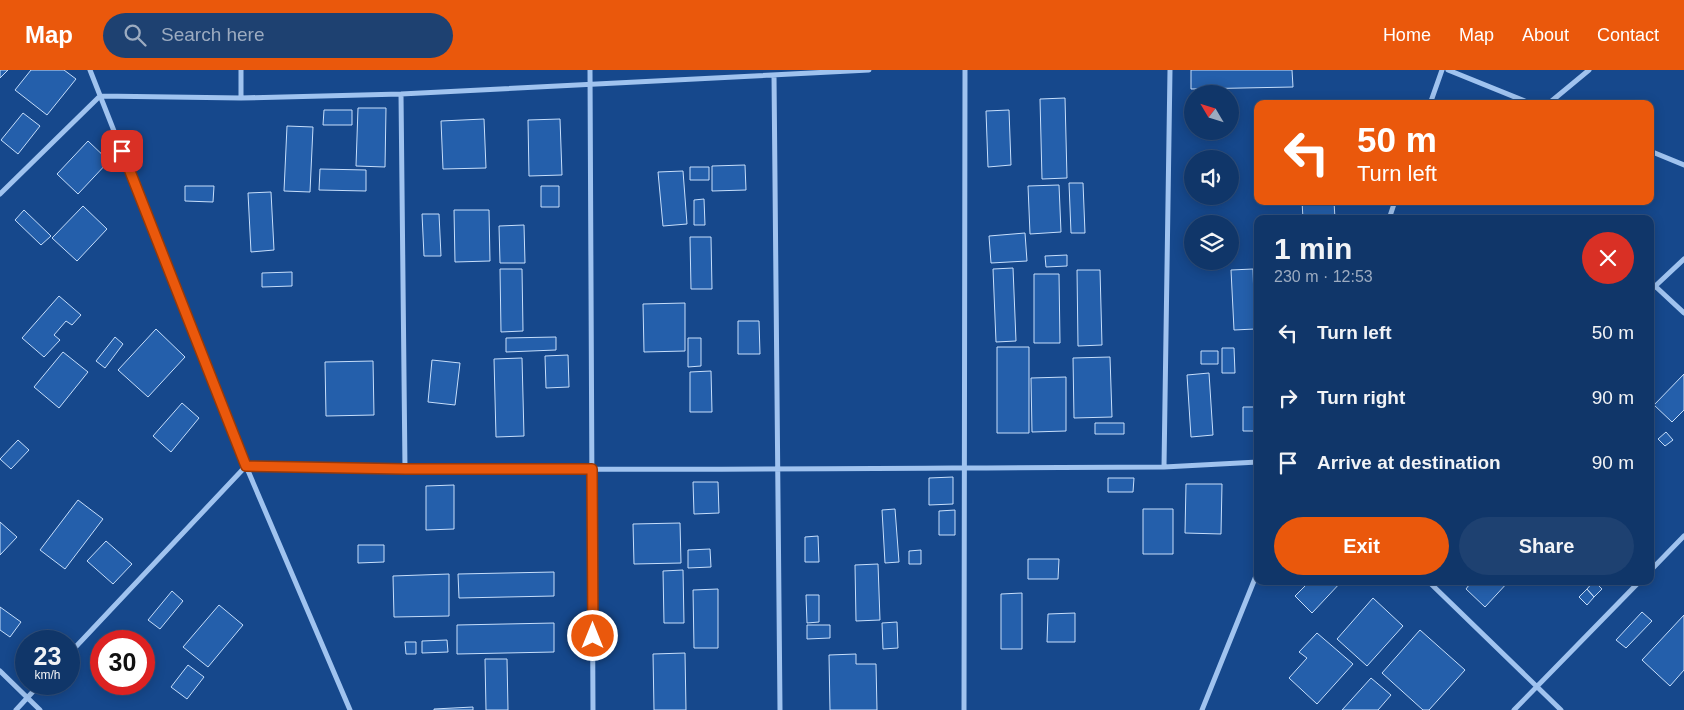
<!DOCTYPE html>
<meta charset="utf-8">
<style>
:root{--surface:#103669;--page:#1e4171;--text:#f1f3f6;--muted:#9cabc0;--line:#30507d;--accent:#ea580c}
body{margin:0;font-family:Helvetica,sans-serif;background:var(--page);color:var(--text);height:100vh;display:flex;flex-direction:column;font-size:19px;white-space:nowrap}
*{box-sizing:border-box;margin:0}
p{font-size:16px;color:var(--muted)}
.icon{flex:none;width:28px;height:28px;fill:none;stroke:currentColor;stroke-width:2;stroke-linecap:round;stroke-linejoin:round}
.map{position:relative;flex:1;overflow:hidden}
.side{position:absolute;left:1254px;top:145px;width:400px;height:370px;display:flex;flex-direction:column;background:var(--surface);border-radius:10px;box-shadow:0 2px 12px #0003,0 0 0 1px var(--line)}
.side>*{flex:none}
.hud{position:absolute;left:1254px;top:30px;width:400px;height:105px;border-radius:10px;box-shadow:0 2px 12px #0003,0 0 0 1px var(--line);background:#ea580c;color:#fff;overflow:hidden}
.needle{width:32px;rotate:308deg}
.controls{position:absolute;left:1184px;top:15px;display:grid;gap:10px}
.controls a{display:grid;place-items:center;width:55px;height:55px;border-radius:50%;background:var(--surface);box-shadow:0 2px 12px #0003,0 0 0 1px var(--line);font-size:25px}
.speed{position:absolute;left:15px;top:560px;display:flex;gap:10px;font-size:25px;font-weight:700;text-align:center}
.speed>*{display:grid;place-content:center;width:65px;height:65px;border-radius:50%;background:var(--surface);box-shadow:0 2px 12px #0003,0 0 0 1px var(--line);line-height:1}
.speed small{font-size:12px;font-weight:400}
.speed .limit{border:8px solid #d22;background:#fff;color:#111}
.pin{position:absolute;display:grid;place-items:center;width:42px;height:42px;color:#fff;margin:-21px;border-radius:10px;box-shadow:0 2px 8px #0006}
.me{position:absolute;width:55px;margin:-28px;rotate:0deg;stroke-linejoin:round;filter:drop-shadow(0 0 4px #0008)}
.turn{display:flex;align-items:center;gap:18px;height:105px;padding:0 20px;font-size:22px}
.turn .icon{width:65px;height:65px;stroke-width:2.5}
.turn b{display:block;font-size:35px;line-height:42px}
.round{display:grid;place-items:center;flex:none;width:52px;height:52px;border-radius:26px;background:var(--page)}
.summary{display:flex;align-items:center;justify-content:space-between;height:85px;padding:0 20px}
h1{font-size:30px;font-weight:700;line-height:38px}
.button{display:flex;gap:10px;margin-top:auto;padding:10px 20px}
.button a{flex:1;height:58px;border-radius:30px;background:var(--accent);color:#fff;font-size:20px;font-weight:700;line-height:58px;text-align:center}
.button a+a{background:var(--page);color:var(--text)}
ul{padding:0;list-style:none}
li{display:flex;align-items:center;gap:15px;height:65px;padding:0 20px}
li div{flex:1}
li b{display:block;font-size:19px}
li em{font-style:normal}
header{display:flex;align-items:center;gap:30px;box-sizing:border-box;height:70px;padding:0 25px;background:var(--accent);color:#fff}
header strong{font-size:24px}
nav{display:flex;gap:28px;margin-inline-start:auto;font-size:18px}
.search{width:350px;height:45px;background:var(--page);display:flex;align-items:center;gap:12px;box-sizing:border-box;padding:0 18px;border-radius:28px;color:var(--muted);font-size:19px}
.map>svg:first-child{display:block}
</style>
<header>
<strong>Map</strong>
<div class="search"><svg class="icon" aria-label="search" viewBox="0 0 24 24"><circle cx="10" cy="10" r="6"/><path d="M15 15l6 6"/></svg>Search here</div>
<nav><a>Home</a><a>Map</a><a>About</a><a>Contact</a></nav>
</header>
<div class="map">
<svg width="1684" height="640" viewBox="0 0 1684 640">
<rect width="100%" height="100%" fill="#16488c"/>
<!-- building -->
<path fill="#245fab" stroke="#c6defb" d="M 0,0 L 8,0 L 0,8 Z
M 31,0 L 64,0 L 76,9 L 47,45 L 15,20 Z
M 1191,0 L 1292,0 L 1293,17 L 1191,19 Z
M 1065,28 L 1067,108 L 1042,109 L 1040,29 Z
M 358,38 L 386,38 L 385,97 L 356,96 Z
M 324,40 L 352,40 L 352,55 L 323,55 Z
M 1009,40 L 1011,95 L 988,97 L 986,41 Z
M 23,43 L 40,56 L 18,84 L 1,70 Z
M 484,49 L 486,98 L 443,99 L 441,51 Z
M 560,49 L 562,105 L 529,106 L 528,50 Z
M 287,56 L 313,57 L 310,122 L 284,121 Z
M 88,71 L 109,91 L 78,124 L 57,104 Z
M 745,95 L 746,120 L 712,121 L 712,96 Z
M 690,97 L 709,97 L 709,110 L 690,110 Z
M 320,99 L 366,100 L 366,121 L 319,120 Z
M 683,101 L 687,154 L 663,156 L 658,102 Z
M 1069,113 L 1083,113 L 1085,163 L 1071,163 Z
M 1059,115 L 1061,162 L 1030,164 L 1028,116 Z
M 185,116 L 214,116 L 213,132 L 185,131 Z
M 541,116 L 559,116 L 559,137 L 541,137 Z
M 271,122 L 274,180 L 251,182 L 248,123 Z
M 704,129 L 705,155 L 694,155 L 694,130 Z
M 1302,131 L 1334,131 L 1335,149 L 1303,149 Z
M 83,136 L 107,159 L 77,191 L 52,168 Z
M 24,140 L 51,166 L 41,175 L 15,150 Z
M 454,140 L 489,140 L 490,191 L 455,192 Z
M 422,144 L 439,144 L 441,186 L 424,186 Z
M 524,155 L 525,193 L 500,193 L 499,156 Z
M 1025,163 L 1027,191 L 991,193 L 989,166 Z
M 690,167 L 711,167 L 712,219 L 691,219 Z
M 1067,185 L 1067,196 L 1046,197 L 1045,186 Z
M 1013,198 L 1016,271 L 996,272 L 993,199 Z
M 500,199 L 522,199 L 523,261 L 501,262 Z
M 1253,199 L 1255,259 L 1234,260 L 1231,200 Z
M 1077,200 L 1100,200 L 1102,275 L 1078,276 Z
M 292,202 L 292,216 L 262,217 L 262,203 Z
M 1034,204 L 1059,204 L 1060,273 L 1034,273 Z
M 59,226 L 81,245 L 72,255 L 66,251 L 54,265 L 60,270 L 44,287 L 22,268 Z
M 685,233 L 685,281 L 644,282 L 643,234 Z
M 738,251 L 759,251 L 760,284 L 738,284 Z
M 156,259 L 185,287 L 148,327 L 118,300 Z
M 115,267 L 123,274 L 105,298 L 96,291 Z
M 556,267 L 556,280 L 506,282 L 506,268 Z
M 688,268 L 701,268 L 701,296 L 688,297 Z
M 997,277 L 1029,277 L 1029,363 L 997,363 Z
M 1222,278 L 1234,278 L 1235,303 L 1222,303 Z
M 1201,281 L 1218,281 L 1218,294 L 1201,294 Z
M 63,282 L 88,302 L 59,338 L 34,317 Z
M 568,285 L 569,317 L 546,318 L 545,286 Z
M 1110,287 L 1112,347 L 1074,348 L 1073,288 Z
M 522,288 L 524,366 L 496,367 L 494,289 Z
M 432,290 L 460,293 L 455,335 L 428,332 Z
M 373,291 L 374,345 L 326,346 L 325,292 Z
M 711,301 L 712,342 L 690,342 L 690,302 Z
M 1209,303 L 1213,365 L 1191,367 L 1187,305 Z
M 1684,304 L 1684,340 L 1672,352 L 1654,335 Z
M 1066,307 L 1066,361 L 1032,362 L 1031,308 Z
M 182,333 L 199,348 L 171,382 L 153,366 Z
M 1243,337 L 1256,337 L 1256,361 L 1243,361 Z
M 1095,353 L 1124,353 L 1124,364 L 1095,364 Z
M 1666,362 L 1673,370 L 1665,376 L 1658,369 Z
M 18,370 L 29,380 L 11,399 L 0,389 Z
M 953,407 L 953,434 L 929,435 L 929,408 Z
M 1108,408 L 1134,408 L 1133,422 L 1108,422 Z
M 693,412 L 718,412 L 719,443 L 694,444 Z
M 1186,414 L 1222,414 L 1221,464 L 1185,463 Z
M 454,415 L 454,459 L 426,460 L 426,416 Z
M 78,430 L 103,449 L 65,499 L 40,480 Z
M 895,439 L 899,492 L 885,493 L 882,440 Z
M 1143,439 L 1173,439 L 1173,484 L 1143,484 Z
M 955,440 L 955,465 L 939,465 L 939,441 Z
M 0,452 L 17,467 L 0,485 Z
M 680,453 L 681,493 L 634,494 L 633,454 Z
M 818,466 L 819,492 L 805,492 L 805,467 Z
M 106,471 L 132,494 L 113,514 L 87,491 Z
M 358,475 L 384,475 L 384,492 L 358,493 Z
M 710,479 L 711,497 L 688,498 L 688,480 Z
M 921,480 L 921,494 L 909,494 L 909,481 Z
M 1028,489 L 1059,489 L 1058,509 L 1028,509 Z
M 878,494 L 880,550 L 856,551 L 855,495 Z
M 683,500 L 684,553 L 664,553 L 663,501 Z
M 554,502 L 554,526 L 459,528 L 458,504 Z
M 449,504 L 449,546 L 394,547 L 393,506 Z
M 1310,511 L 1342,511 L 1312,543 L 1295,526 Z
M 1472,511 L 1509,511 L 1485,537 L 1466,519 Z
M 1594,511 L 1602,519 L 1594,527 L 1587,519 Z
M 718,519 L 718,578 L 694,578 L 693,520 Z
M 1587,519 L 1594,527 L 1587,535 L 1579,527 Z
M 172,521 L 183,531 L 160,559 L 148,550 Z
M 1022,523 L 1022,579 L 1001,579 L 1001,524 Z
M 806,525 L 819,525 L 819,552 L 807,553 Z
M 1373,528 L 1403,556 L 1367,596 L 1337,569 Z
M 219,535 L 243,555 L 208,597 L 183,577 Z
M 0,537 L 21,552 L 10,567 L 0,560 Z
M 1642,542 L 1652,551 L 1626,578 L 1616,570 Z
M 1075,543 L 1075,572 L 1047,572 L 1048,544 Z
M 1684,545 L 1684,600 L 1670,616 L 1642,590 Z
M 897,552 L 898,578 L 883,579 L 882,553 Z
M 554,553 L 554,582 L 457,584 L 457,555 Z
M 807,555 L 830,555 L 830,568 L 807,569 Z
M 1420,560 L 1465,600 L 1429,640 L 1423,640 L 1382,603 Z
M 1317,563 L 1353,594 L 1317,634 L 1289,608 L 1307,588 L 1299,582 Z
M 42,565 L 49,571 L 36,571 Z
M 447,570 L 448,582 L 422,583 L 422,571 Z
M 405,572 L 416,572 L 416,584 L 406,584 Z
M 685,583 L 686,640 L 654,640 L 653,584 Z
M 856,584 L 856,594 L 876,594 L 877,640 L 830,640 L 829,585 Z
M 485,589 L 507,589 L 508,640 L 486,640 Z
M 188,595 L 204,607 L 187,629 L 171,617 Z
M 1371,608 L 1391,625 L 1378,640 L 1342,640 Z
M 473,637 L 473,640 L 434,640 L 434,639 Z"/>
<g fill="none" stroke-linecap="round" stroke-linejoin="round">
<!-- minor -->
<path stroke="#a0c3ef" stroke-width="5" d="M 90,0 L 246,396 L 350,640
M 241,0 L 241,28
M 590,0 L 593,640
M 1448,0 L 1532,34
M 774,5 L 780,640
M 401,24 L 405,399
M 1430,34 L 1442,0
M 1548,34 L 1589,0
M 1650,81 L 1684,95
M 0,124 L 100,26 L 241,28 L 401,24 L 869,0
M 1389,149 L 1395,131
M 1655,216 L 1684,243
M 1650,221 L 1684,189
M 1164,397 L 1170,0
M 1650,501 L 1684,466
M 1428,511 L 1561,640
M 69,584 L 246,396 C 552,402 858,398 1164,397 L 1258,392
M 0,601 L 40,640
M 16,640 L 40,614
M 964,640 L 965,0
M 1202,640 L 1258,501
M 1514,640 L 1640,511"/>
</g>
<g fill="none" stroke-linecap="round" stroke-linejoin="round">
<!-- route casing -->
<g stroke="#983908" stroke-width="12">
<path id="route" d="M 122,81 L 246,396 L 405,399 L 592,399 L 593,566"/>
</g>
<!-- route -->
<use href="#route" stroke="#ea580c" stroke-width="9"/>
</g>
</svg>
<div class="controls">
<a><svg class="needle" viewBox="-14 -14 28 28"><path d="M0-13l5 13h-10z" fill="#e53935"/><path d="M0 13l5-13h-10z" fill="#9cabc0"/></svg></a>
<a><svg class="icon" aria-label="sound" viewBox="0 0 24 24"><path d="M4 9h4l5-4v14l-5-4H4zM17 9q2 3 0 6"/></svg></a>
<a><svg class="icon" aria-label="layers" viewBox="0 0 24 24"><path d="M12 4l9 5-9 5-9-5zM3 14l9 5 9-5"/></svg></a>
</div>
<div class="speed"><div>23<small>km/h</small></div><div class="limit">30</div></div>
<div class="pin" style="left:122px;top:81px;background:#d93025"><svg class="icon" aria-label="arrive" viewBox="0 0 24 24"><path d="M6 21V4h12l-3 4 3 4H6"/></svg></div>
<svg class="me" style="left:593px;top:566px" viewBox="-20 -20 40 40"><circle r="17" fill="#ea580c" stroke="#fff" stroke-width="3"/><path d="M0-11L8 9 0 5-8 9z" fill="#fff"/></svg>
<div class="hud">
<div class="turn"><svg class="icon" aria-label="left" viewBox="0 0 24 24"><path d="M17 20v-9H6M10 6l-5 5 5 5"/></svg><div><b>50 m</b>Turn left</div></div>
</div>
<section class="side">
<div class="summary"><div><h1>1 min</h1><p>230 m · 12:53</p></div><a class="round" style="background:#d93025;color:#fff"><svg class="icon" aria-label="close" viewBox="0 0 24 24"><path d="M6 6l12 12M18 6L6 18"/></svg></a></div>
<ul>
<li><svg class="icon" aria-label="left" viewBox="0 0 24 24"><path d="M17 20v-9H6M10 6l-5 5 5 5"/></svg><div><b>Turn left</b></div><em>50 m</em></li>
<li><svg class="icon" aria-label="right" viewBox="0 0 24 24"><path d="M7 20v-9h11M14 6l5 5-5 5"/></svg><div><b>Turn right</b></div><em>90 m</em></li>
<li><svg class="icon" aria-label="arrive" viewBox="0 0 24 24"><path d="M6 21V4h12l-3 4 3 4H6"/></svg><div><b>Arrive at destination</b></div><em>90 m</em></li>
</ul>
<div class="button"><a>Exit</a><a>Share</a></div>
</section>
</div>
